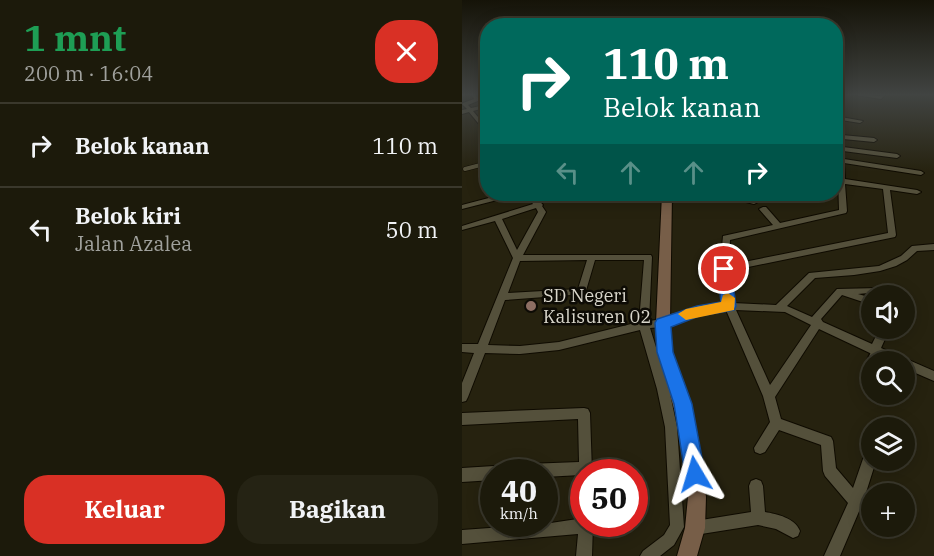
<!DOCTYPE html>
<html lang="id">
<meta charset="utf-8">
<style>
:root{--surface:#1c1a0b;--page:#252314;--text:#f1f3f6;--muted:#a0a19d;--line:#3a382c;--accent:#d93025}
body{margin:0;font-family:"IBM Plex Serif",serif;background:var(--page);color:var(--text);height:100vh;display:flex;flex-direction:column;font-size:22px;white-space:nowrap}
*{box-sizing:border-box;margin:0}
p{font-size:20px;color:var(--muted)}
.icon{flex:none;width:33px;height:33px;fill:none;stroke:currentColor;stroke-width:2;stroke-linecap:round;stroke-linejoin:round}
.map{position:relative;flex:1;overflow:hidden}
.drawer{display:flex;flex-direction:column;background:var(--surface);width:462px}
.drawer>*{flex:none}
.top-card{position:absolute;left:18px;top:18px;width:363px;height:183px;border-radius:24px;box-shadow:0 3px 15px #0003,0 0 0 2px var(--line);background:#00695c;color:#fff;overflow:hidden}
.controls{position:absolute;left:399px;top:285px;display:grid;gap:12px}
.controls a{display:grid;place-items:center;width:54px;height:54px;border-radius:50%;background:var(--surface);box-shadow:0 3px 15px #0003,0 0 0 2px var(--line);font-size:30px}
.speed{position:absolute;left:18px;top:459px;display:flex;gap:12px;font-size:30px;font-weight:700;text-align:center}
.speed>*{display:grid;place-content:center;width:78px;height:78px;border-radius:50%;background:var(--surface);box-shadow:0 3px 15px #0003,0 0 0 2px var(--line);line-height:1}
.speed small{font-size:15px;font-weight:400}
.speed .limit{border:9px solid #d22;background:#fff;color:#111}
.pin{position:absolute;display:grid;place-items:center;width:51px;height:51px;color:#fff;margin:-26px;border:3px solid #fff;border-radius:50%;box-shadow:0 2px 6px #0007}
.me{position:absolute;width:66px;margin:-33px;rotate:353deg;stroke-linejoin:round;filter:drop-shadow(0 0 4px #0008)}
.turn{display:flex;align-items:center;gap:21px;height:126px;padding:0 24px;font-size:27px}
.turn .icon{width:78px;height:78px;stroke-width:2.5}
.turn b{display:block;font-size:42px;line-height:51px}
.lanes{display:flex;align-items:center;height:57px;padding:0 24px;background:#0003;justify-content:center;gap:30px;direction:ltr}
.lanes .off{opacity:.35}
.round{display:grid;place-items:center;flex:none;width:63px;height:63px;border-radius:24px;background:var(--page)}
.overview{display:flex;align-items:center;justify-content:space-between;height:102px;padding:0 24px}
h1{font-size:36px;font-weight:700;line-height:45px;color:#1e9e55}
.primary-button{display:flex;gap:12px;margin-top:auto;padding:12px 24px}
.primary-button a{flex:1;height:69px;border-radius:24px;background:var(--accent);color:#fff;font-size:24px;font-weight:700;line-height:69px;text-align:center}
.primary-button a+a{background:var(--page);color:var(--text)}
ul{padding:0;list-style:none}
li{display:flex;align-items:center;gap:18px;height:84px;padding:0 24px;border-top:2px solid var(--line)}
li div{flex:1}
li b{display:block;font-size:22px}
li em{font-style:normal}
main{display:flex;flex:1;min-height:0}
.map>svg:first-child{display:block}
</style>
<main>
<section class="drawer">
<div class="overview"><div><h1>1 mnt</h1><p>200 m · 16:04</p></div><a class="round" style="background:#d93025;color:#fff"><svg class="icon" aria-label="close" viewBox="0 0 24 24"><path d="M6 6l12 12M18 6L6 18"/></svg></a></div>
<ul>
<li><svg class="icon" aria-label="right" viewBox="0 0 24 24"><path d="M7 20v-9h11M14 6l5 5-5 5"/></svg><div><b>Belok kanan</b></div><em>110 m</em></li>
<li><svg class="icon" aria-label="left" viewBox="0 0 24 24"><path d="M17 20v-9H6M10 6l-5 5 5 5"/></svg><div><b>Belok kiri</b><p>Jalan Azalea</p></div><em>50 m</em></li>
</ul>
<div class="primary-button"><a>Keluar</a><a>Bagikan</a></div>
</section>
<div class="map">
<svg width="472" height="556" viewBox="0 0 472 556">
<rect width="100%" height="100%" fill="#26220f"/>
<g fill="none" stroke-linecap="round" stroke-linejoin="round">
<!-- service-far1 casing -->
<g stroke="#0f0b00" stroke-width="5">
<path id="service-far1" d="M 3,169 L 26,163"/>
</g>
<!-- service casing -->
<g stroke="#0f0b00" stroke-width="8">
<path id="service" d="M 406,365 L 413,349"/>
</g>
<!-- minor casing -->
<g stroke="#0f0b00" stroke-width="2">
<path id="minor" d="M 9,94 L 13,94 L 18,100 L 6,105 L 9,108 L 23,105 L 26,107 L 11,111 L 26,129 L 26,135 L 7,112 L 0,114 L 0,110 L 5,109 L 0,104 L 1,103 L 12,99 Z
M 388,94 L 418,96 L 420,94 L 424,94 L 419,99 Z
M 376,102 L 379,104 L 379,117 L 401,121 L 398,123 L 379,120 L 380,135 L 412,138 L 415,140 L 412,142 L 381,139 L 381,147 L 435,154 L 438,156 L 435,158 L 381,151 L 382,159 L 459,171 L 462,173 L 459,175 L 382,163 L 383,179 L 455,190 L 459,192 L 455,194 L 428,190 L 434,235 L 433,237 L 267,271 L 271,303 L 314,305 L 347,273 L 417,266 L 439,256 L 450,246 L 472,244 L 472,250 L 455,251 L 445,260 L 434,266 L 418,271 L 392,275 L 353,278 L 325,306 L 350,317 L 375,289 L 417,288 L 419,290 L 417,292 L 396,294 L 410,298 L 410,305 L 380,295 L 359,319 L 361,322 L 410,344 L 418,328 L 428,328 L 419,348 L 472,371 L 472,381 L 442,368 L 442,362 L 427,362 L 357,329 L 313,397 L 319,419 L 369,437 L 371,441 L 374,468 L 391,488 L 402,456 L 407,455 L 410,456 L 410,460 L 414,461 L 401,502 L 378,556 L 362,556 L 386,503 L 363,476 L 361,471 L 359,445 L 317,430 L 303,452 L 298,454 L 293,452 L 292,448 L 308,422 L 301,396 L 264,310 L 236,314 L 201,327 L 188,328 L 207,389 L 215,427 L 222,527 L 212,545 L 198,556 L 178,556 L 181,551 L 202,535 L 208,525 L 203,427 L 195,389 L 178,330 L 97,350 L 58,354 L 23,353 L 6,397 L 4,401 L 0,402 L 0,383 L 12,353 L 0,352 L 0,344 L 16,344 L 51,258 L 33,221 L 0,230 L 0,226 L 71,204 L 64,194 L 71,194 L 81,205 L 80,206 L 84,212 L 61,255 L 189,255 L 190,257 L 187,321 L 201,319 L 235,307 L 262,303 L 258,269 L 261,236 L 311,225 L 297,209 L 301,207 L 304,207 L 318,223 L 377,210 L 374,118 L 374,104 ZM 383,184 L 421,189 L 426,233 L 267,265 L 268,240 L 384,213 L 385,211 ZM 74,208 L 76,212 L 55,250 L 40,219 ZM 125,260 L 116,289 L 46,293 L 58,261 ZM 133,260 L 182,260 L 177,322 L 97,342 L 58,346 L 26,345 L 43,300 L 123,294 ZM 274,310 L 323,312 L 349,325 L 308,385 Z
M 42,194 L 52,194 L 51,196 L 0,209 L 0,205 Z
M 240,194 L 254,194 L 250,196 L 206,203 L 202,201 L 206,199 Z
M 259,194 L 269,194 L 291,200 L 303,194 L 312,194 L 292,204 L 260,196 Z
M 122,408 L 126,409 L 128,413 L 130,472 L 122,472 L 122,478 L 119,475 L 82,477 L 82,472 L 32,472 L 32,480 L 0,482 L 0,468 L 32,466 L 36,468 L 41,465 L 117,462 L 116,419 L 0,425 L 0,413 Z
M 294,479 L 299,481 L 301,486 L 303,512 C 315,514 333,518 338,531 L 336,536 L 331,538 L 314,529 L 296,525 L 233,535 L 228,533 L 226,528 L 228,523 L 233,521 L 289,512 L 287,486 L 289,481 Z
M 122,518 L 122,524 L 131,524 L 130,556 L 114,556 L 116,534 L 0,544 L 0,530 L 82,524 Z"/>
</g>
<!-- secondary casing -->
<g stroke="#0f0b00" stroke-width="2">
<path id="secondary" d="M 200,194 L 210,194 L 208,323 L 210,352 L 236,437 L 244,497 L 243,528 L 235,556 L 215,556 L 223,528 L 226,497 L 220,437 L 196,352 L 194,323 Z"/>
</g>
<!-- service-far1 -->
<use href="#service-far1" stroke="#54503b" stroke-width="4"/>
<!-- service -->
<use href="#service" stroke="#54503b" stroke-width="5"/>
<!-- minor -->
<use href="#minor" fill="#54503b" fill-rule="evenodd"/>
<!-- secondary -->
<use href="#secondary" fill="#775e48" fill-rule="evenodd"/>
</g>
<!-- sky -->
<linearGradient id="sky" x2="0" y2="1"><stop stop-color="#151308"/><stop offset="0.55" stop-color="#414442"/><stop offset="1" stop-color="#414442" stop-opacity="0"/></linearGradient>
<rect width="472" height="172" fill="url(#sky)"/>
<!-- route -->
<path fill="#1a73e8" stroke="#114b97" stroke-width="1.5" d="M 262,265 L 269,269 L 274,306 L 272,310 L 237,316 L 209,327 L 211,352 L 230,404 L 243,474 L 240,481 L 233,484 L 226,481 L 223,474 L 212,404 L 195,352 L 193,323 L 195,319 L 235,306 L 259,302 L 255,269 Z"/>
<!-- slow -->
<path fill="#f59e0b" d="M 266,293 L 273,298 L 272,310 L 224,320 L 216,314 L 224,309 L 259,302 L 261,295 Z"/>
<!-- markers -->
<circle fill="#8d6e63" stroke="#0d0b05" stroke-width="2" cx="69" cy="306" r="6"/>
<g text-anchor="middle" stroke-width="5" stroke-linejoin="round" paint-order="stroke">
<!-- poi labels -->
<g font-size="18" fill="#d9d6cb" stroke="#0d0b05" text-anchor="start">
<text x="81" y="302">SD Negeri<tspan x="81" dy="21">Kalisuren 02</tspan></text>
</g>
</g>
</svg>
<div class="controls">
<a><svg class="icon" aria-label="sound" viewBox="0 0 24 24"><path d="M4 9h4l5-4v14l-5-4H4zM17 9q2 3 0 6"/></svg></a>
<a><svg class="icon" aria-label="search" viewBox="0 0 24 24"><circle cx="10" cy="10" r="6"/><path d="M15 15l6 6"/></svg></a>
<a><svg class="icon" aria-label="layers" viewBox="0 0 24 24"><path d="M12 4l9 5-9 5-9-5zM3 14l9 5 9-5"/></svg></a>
<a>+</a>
</div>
<div class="speed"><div>40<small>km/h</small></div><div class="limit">50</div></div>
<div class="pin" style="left:262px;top:269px;background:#d93025"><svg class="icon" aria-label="arrive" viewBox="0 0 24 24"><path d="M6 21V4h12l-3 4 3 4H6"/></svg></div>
<svg class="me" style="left:233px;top:474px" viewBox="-20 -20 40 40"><path d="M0-17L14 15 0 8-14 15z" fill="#1a73e8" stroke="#fff" stroke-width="4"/></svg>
<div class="top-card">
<div class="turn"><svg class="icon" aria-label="right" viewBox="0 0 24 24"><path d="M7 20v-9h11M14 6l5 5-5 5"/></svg><div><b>110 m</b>Belok kanan</div></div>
<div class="lanes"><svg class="icon off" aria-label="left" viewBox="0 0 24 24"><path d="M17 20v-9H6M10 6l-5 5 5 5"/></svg><svg class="icon off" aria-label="ahead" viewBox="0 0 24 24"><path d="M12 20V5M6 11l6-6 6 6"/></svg><svg class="icon off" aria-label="ahead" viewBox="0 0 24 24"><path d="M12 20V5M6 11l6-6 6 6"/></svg><svg class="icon" aria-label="right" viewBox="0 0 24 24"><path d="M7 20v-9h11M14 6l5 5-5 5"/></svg></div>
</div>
</div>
</main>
